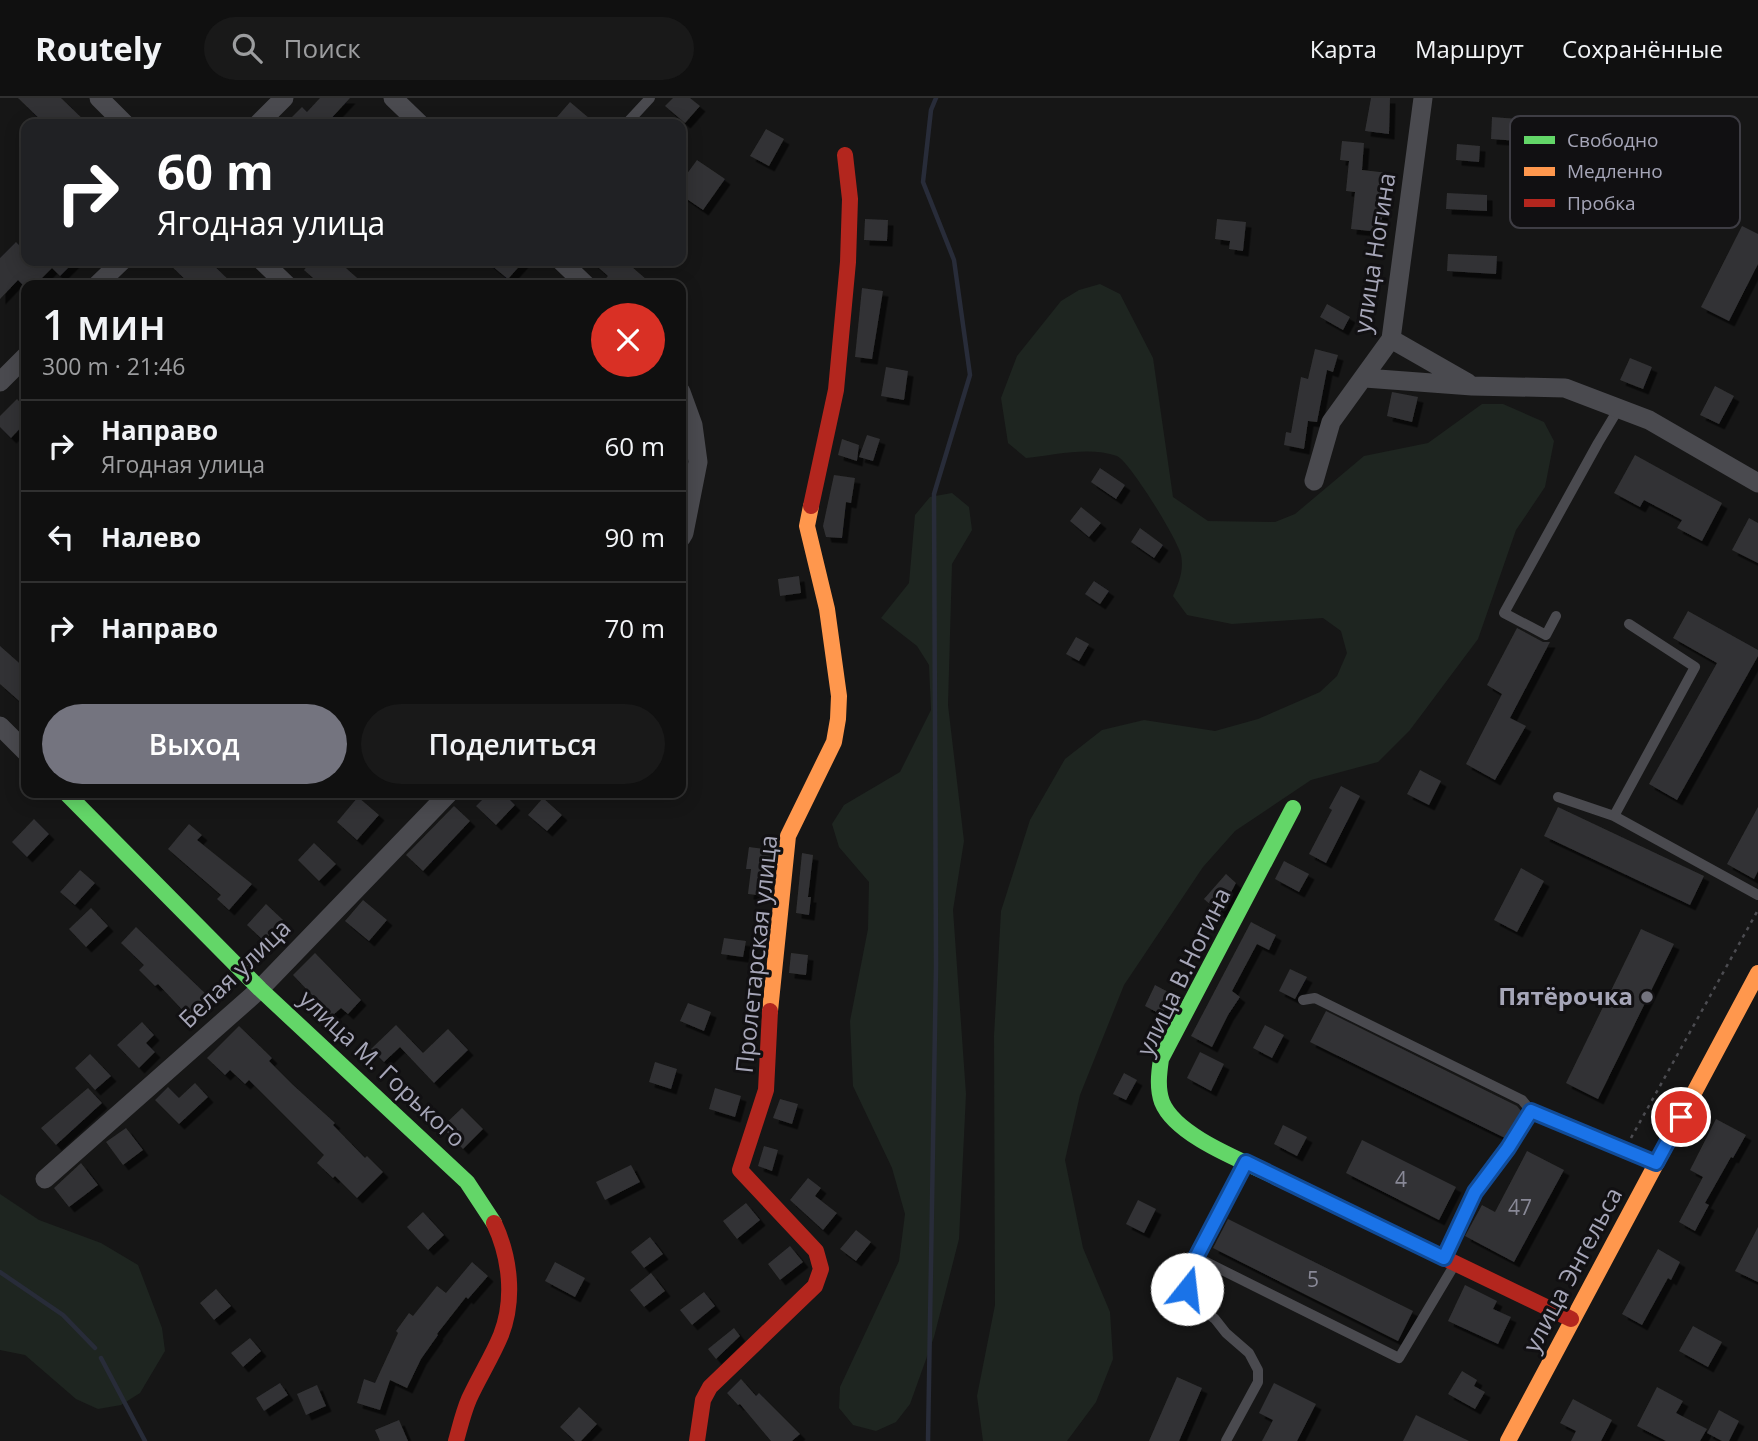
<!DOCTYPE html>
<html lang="ru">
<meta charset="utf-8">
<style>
:root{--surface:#101010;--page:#191919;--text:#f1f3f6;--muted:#9c9d9f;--line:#303030;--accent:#74747f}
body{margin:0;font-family:"Open Sans",sans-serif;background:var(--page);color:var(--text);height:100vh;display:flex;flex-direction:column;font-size:26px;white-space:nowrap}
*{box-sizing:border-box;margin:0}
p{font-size:23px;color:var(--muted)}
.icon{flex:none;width:38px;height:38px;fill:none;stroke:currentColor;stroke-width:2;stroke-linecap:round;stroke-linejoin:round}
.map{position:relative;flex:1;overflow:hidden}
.panel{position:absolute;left:21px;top:182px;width:665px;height:518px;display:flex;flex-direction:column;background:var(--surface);border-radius:14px;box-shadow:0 4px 18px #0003,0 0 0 2px var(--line)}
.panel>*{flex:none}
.hud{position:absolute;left:21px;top:21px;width:665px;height:147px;border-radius:14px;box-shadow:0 4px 18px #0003,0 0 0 2px var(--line);background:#202124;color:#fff;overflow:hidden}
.pin{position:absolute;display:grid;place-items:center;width:60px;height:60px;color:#fff;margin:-30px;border:4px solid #fff;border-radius:50%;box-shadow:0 2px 7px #0007}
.me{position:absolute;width:77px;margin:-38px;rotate:16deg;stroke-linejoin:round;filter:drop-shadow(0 0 5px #0008)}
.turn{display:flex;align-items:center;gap:24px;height:147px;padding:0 21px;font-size:32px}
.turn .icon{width:91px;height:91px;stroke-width:2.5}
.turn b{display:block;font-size:49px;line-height:60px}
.round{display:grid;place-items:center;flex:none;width:74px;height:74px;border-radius:37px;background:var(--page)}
.summary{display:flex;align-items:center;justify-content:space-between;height:119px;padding:0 21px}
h1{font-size:42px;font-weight:600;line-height:52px}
.cta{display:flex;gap:14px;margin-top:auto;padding:14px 21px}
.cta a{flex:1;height:80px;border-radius:42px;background:var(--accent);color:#fff;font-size:28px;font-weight:600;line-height:80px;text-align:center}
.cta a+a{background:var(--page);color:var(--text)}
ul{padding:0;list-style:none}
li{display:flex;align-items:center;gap:21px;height:91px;padding:0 21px;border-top:2px solid var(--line)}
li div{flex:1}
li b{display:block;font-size:26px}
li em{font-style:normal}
header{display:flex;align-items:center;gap:42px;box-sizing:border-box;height:98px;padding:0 35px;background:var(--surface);border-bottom:2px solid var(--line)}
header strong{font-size:33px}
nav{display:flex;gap:38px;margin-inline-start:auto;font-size:24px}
.search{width:490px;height:63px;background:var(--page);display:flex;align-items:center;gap:18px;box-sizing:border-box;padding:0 24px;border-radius:38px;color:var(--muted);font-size:26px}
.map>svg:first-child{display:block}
</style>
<header>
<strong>Routely</strong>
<div class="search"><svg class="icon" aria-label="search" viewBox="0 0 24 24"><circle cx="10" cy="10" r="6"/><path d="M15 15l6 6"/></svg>Поиск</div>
<nav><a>Карта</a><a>Маршрут</a><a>Сохранённые</a></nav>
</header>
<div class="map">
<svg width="1758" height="1343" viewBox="0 0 1758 1343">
<defs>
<filter id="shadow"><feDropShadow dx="5.5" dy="5.5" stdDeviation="0" flood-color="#0009"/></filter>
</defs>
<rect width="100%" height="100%" fill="#161616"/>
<!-- green -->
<path fill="#1e2520" d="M 1100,186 L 1120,196 L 1153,260 L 1173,399 L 1208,423 L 1275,424 L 1295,416 L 1364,358 L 1428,345 L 1482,306 L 1503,306 L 1544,324 L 1554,343 L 1545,389 L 1516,432 L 1478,541 L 1410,632 L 1378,664 L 1311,682 L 1235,733 L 1203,769 L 1124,887 L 1080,997 L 1065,1062 L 1083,1150 L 1110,1214 L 1113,1261 L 1096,1304 L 1067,1343 L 983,1343 L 977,1298 L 995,1207 L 994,938 L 1001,813 L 1030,722 L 1065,661 L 1102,632 L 1144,622 L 1215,633 L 1258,621 L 1320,594 L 1337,578 L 1347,555 L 1341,533 L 1323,520 L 1232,526 L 1187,517 L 1173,498 C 1179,484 1184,473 1181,457 C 1178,442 1130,364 1117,358 C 1090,348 1054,357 1026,360 L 1008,345 L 1001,300 L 1017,258 L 1061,203 L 1079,192 Z
M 952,395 L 969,409 L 972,432 L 952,466 L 948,607 L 964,743 L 953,812 L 966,996 L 959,1141 L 934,1239 L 910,1306 L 896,1324 L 876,1333 L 853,1327 L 839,1310 L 840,1289 L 899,1163 L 905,1116 L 892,1070 L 853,988 L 850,923 L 868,831 L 869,784 L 839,749 L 832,726 L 844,707 L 900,674 L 931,612 L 929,567 L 917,548 L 881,520 L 909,485 L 915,417 L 930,399 Z
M 0,1096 L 39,1122 L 101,1145 L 138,1167 L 162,1230 L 165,1253 L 140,1295 L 121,1307 L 98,1311 L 76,1301 L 25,1257 L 0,1252 Z"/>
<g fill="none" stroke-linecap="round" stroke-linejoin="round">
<!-- stream -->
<path stroke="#282c39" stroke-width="4.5" d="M 0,1174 L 63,1217 L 95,1250
M 101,1260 L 145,1343
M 928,1343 L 936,868 L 934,396 L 970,277 L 954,162 L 923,84 L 931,12 L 936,0"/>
</g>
<!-- building -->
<path fill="#323234" filter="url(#shadow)" d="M 18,0 L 61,0 L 88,26 L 45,26 Z
M 320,0 L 350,0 L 326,26 L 285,26 L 302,9 L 307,14 Z
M 673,0 L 690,0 L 700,8 L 685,25 L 665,8 Z
M 1371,0 L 1390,0 L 1389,36 L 1365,33 Z
M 570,4 L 596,26 L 551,26 Z
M 1492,19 L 1519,21 L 1518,43 L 1491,41 Z
M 766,31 L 784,41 L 769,68 L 750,58 Z
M 1342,43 L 1364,45 L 1362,72 L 1389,75 L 1380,134 L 1351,131 L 1355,94 L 1346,93 L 1349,63 L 1340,62 Z
M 1457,46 L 1480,48 L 1479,64 L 1456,62 Z
M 697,62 L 725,81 L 703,112 L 681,97 L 681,84 Z
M 1447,95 L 1487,97 L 1487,113 L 1446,111 Z
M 865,121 L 888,122 L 887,143 L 864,142 Z
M 1217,121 L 1246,124 L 1243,153 L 1229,151 L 1230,143 L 1215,141 Z
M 1742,128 L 1758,136 L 1758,166 L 1729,223 L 1701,209 Z
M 16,144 L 26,154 L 26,163 L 75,163 L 60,178 L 52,170 L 35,187 L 23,187 L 18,182 L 0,201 L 0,160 Z
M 1448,156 L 1497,158 L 1496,176 L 1447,173 Z
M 166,163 L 209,163 L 234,187 L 191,187 Z
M 312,163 L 338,163 L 365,187 L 321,187 L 304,172 Z
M 486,163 L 524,163 L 508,181 Z
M 591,163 L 625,163 L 653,187 L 600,187 L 608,178 Z
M 862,190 L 883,193 L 872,261 L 855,259 Z
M 1327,206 L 1350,219 L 1343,232 L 1320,219 Z
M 1315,251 L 1338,257 L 1333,274 L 1327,272 L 1317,324 L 1308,323 L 1304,351 L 1284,347 L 1286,334 L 1291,335 L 1301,279 L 1308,281 Z
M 1630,260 L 1652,269 L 1643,291 L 1620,282 Z
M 886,269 L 908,273 L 904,302 L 881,298 Z
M 1715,288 L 1734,298 L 1719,326 L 1700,317 Z
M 1392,294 L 1418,299 L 1412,324 L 1387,318 Z
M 17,301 L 26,311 L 26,324 L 11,340 L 0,329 L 0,318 Z
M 867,337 L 880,341 L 873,363 L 859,359 Z
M 842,341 L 859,347 L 857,363 L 838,357 Z
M 1635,357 L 1722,405 L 1702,443 L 1677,430 L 1682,422 L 1644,402 L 1640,409 L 1614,395 Z
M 1100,370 L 1125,387 L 1116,401 L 1091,384 Z
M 834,377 L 855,380 L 851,405 L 846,404 L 842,440 L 826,439 L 823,428 Z
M 1081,409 L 1101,425 L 1089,439 L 1070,423 Z
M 1749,420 L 1758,425 L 1758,465 L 1732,452 Z
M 1140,430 L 1163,447 L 1154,460 L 1131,444 Z
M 799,478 L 801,495 L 780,498 L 778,481 Z
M 1094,483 L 1109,493 L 1100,506 L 1085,496 Z
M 1688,513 L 1758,552 L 1758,558 L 1677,702 L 1649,686 L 1717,565 L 1673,540 Z
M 1517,530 L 1543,544 L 1550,544 L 1510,620 L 1526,628 L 1495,682 L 1466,666 L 1502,596 L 1487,587 Z
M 1076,539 L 1089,546 L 1079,563 L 1066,556 Z
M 0,548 L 26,571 L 26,609 L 0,586 Z
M 1420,672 L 1441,683 L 1429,707 L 1407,696 Z
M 1341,688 L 1360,698 L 1326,765 L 1309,756 L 1332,712 L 1329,710 Z
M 489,695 L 503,695 L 515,707 L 496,727 L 476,708 Z
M 358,699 L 379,717 L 357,742 L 337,724 Z
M 543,700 L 562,717 L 547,733 L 528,717 Z
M 454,708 L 470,723 L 423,773 L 406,757 Z
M 1558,709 L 1704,778 L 1690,807 L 1544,738 Z
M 1758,709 L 1758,773 L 1754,781 L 1727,766 Z
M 34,721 L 49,736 L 27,759 L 12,744 Z
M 189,726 L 202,737 L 197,742 L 252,786 L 229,812 L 217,801 L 221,797 L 168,751 Z
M 314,745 L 336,766 L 319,783 L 298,762 Z
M 749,749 L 771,752 L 766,798 L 748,796 L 751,771 L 746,771 Z
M 802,755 L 813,757 L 808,799 L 811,799 L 809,817 L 796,815 Z
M 1284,763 L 1309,776 L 1299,794 L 1275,781 Z
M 1521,770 L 1544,783 L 1517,834 L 1494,822 Z
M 80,772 L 95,785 L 75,807 L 60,794 Z
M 1226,776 L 1236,785 L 1220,815 L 1204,801 Z
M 363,802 L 387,822 L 369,843 L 345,823 Z
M 266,806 L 283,822 L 264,843 L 247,827 Z
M 91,810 L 108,828 L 86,849 L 69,831 Z
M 1251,824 L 1276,837 L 1269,852 L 1257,846 L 1232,893 L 1240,899 L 1228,917 L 1212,949 L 1191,938 Z
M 136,829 L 211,901 L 190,920 L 158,886 L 155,888 L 139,872 L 144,867 L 121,845 Z
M 1641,831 L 1674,846 L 1598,1001 L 1566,985 Z
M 724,840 L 746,843 L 743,859 L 721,856 Z
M 315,855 L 361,902 L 348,916 L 341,910 L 332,918 L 293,877 Z
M 791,855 L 808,857 L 806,877 L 789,875 Z
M 1290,871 L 1307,879 L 1295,901 L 1279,893 Z
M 1155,887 L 1172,896 L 1162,917 L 1145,908 Z
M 688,905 L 711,914 L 704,933 L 680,923 Z
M 1326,913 L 1517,1008 L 1521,1013 L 1505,1040 L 1310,944 Z
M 142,924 L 154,937 L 146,945 L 155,954 L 139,970 L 117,947 Z
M 396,927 L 423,955 L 448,931 L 468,952 L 434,985 L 400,949 L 384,964 L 371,951 Z
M 1265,927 L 1284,937 L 1272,960 L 1253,950 Z
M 239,928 L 272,960 L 269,963 L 293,987 L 335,1025 L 333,1027 L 365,1060 L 367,1058 L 383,1074 L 357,1100 L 335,1078 L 333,1080 L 317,1065 L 324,1057 L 249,982 L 245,986 L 230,972 L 225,977 L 207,960 Z
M 1200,954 L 1224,966 L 1211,993 L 1187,980 Z
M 90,956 L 111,978 L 95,992 L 75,970 Z
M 655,964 L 677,971 L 671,991 L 649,984 Z
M 1124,975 L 1137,982 L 1126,1002 L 1113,996 Z
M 195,985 L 208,999 L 179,1026 L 155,1002 L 168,989 L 179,1000 Z
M 88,990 L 102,1005 L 56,1047 L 41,1030 Z
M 715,990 L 741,998 L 735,1019 L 709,1011 Z
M 780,1001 L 798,1006 L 792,1026 L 773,1020 Z
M 462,1010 L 483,1031 L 463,1051 L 442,1029 Z
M 1716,1021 L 1746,1037 L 1733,1060 L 1731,1059 L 1705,1105 L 1709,1107 L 1695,1133 L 1679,1124 L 1703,1079 L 1690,1072 Z
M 1283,1027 L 1307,1039 L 1297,1058 L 1274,1046 Z
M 126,1030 L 143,1052 L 123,1067 L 106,1044 Z
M 1362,1042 L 1456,1089 L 1439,1122 L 1346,1075 Z
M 764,1048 L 778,1052 L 772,1073 L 758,1068 Z
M 1527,1053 L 1564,1072 L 1514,1164 L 1465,1138 L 1482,1107 L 1495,1114 Z
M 81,1065 L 98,1087 L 69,1109 L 54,1090 Z
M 631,1067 L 640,1084 L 605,1102 L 596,1084 Z
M 808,1080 L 821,1090 L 815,1098 L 837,1115 L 823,1132 L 790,1102 Z
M 1138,1102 L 1156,1111 L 1144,1135 L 1126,1126 Z
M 746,1105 L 760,1122 L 737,1141 L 723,1123 Z
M 423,1114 L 444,1137 L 428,1152 L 407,1129 Z
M 1228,1121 L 1413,1213 L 1398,1243 L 1213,1150 Z
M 1758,1129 L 1758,1184 L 1735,1173 Z
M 856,1132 L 871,1144 L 856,1163 L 840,1151 Z
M 650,1139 L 663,1156 L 644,1170 L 631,1154 Z
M 790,1148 L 803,1164 L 780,1182 L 768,1166 Z
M 1658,1151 L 1680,1164 L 1671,1182 L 1668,1180 L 1642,1227 L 1622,1216 Z
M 472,1164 L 488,1178 L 468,1201 L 466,1199 L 437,1236 L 438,1237 L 421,1261 L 407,1290 L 390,1282 L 380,1312 L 357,1305 L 364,1281 L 375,1285 L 398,1235 L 396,1233 L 409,1215 L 413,1218 L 437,1188 L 446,1195 Z
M 555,1164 L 585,1180 L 575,1199 L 545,1183 Z
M 651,1175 L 665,1193 L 644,1209 L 630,1192 Z
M 1465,1187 L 1497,1203 L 1493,1211 L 1511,1219 L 1498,1246 L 1448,1223 Z
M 216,1191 L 231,1208 L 214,1222 L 200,1205 Z
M 704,1194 L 715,1208 L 692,1227 L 680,1212 Z
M 1693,1228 L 1722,1244 L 1708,1269 L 1679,1253 Z
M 734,1230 L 740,1238 L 716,1261 L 708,1251 Z
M 250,1240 L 261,1253 L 243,1269 L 231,1255 Z
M 1462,1273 L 1477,1282 L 1474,1288 L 1485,1294 L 1475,1311 L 1448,1296 Z
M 1177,1279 L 1202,1290 L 1179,1343 L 1149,1343 Z
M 741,1281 L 756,1298 L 759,1295 L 800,1336 L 792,1343 L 771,1343 L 740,1306 L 738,1307 L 727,1295 Z
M 280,1285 L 288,1297 L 264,1313 L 256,1300 Z
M 1274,1285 L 1316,1306 L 1297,1343 L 1262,1343 L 1273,1322 L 1259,1315 Z
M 317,1287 L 326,1308 L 306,1317 L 297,1296 Z
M 1657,1289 L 1683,1303 L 1676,1315 L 1707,1331 L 1700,1343 L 1666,1343 L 1637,1328 Z
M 1573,1301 L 1612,1322 L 1601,1343 L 1571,1343 L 1576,1333 L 1560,1325 Z
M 579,1309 L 597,1326 L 581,1343 L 575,1343 L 560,1329 Z
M 1719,1312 L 1739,1323 L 1729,1343 L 1722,1343 L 1707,1335 Z
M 1416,1317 L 1469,1343 L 1403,1343 Z
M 399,1322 L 408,1343 L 380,1343 L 375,1332 Z"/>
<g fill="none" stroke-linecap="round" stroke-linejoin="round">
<!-- path -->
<path stroke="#4c4c51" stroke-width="2.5" stroke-dasharray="3.5 5" stroke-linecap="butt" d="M 1631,1040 L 1758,812"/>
<!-- lane -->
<path stroke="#4a4a4f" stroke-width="10" d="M 626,26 L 650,0
M 1556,518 L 1546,537 L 1504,515 L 1598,345 L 1619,310
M 1629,526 L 1695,569 L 1614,718 L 1758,797
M 1558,699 L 1614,718
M 1303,902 L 1315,900 L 1522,1002 L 1531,1013
M 1196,1159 L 1399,1260 L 1455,1166
M 1444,1159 L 1475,1094 L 1508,1050 L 1531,1013 L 1656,1065
M 1226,1343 L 1258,1284 L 1258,1272 L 1249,1255 L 1226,1235 L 1215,1221 L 1197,1207 L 1187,1191 L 1189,1173 L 1246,1065"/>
<!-- street -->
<path stroke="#4a4a4f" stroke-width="19" d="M 99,0 L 125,26
M 393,0 L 420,26
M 258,26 L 284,0
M 262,163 L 287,187
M 561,163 L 586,187
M 97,187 L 122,163
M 1391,241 L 1468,285
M 1365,280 L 1472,288 L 1565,290 L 1649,322 L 1758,385
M 0,284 L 26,258
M 681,294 L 693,327 L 698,364 L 684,435 L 681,440
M 1314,383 L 1331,324 L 1391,241 L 1423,0
M 0,628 L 26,654
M 45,1081 L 260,891 L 449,695"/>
<!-- fast -->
<path stroke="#63d668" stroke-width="16" d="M 66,695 L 260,891 L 467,1084 L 494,1125
M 1278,1080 C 1246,1064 1176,1039 1162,1004 C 1157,990 1159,975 1161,961 L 1293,710"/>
<!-- slow -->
<path stroke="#ff974d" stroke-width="16" d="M 770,913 L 788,738 L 834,644 L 838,621 L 839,598 L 827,511 L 807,428 L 811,408
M 1508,1343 L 1758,875"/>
<!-- jam -->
<path stroke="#b3261e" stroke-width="16" d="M 811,408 L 836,292 L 848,164 L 850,101 L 845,57
M 1278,1080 L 1571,1221
M 456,1343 C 460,1329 463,1315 469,1301 C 479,1279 492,1259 501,1237 C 515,1201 510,1159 494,1125
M 697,1343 L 703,1302 L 710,1289 L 815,1188 L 821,1171 L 816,1153 L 740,1072 L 766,992 L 770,913"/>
</g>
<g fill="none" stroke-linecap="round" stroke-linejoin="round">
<!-- route casing -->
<g stroke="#114b97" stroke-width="18">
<path id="route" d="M 1187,1191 L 1189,1173 L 1246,1064 L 1444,1160 L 1475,1094 L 1508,1050 L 1531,1013 L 1656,1065 L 1681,1019"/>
</g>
<!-- route -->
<use href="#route" stroke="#1a73e8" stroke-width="12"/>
</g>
<!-- markers -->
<circle fill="#74747f" stroke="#111012" stroke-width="2.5" cx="1647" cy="899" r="7"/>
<g text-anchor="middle" stroke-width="6" stroke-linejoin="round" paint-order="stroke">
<!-- number labels -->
<g font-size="21" fill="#898997">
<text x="1401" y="1089">4</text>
<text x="1520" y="1117">47</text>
<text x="1313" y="1189">5</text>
</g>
<!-- street labels -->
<g font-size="24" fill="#a6a6b8" stroke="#111012">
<text transform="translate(1375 155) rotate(-81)" y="8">улица Ногина</text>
<text transform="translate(757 856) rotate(-84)" y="8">Пролетарская улица</text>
<text transform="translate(1184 874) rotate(-64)" y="8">улица В.Ногина</text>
<text transform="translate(235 876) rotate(-44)" y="8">Белая улица</text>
<text transform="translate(382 971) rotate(43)" y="8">улица М. Горького</text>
<text transform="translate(1573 1172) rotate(-62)" y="8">улица Энгельса</text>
</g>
<!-- poi labels -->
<g font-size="24" font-weight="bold" fill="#a6a6b8" stroke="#111012" text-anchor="end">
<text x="1633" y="907">Пятёрочка</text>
</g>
</g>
<!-- legend -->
<rect x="1510" y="18" width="230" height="112" rx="10" fill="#111012" stroke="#3e3d44" stroke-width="2"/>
<rect x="1524" y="38" width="31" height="8" fill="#63d668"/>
<rect x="1524" y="69" width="31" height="9" fill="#ff974d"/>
<rect x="1524" y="101" width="31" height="8" fill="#b3261e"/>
<g font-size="19" fill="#a6a6b8">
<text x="1567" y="49">Свободно</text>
<text x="1567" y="80">Медленно</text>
<text x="1567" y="112">Пробка</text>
</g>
</svg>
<div class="pin" style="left:1681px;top:1019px;background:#d93025"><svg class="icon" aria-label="arrive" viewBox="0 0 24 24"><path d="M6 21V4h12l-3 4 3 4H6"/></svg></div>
<svg class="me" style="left:1187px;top:1191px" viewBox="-20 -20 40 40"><circle r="19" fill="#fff"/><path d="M0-13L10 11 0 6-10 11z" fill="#1a73e8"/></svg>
<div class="hud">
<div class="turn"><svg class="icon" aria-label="right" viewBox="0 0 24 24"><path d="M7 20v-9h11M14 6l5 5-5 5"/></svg><div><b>60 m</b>Ягодная улица</div></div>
</div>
<section class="panel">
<div class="summary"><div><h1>1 мин</h1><p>300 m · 21:46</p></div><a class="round" style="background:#d93025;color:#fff"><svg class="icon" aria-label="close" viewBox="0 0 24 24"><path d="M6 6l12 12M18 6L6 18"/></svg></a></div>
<ul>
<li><svg class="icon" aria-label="right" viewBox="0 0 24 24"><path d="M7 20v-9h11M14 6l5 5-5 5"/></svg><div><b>Направо</b><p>Ягодная улица</p></div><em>60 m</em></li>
<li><svg class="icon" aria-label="left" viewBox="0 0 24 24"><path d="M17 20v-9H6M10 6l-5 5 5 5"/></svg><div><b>Налево</b></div><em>90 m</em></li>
<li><svg class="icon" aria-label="right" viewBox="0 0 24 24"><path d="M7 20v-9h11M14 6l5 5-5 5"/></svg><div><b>Направо</b></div><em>70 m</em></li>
</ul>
<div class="cta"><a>Выход</a><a>Поделиться</a></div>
</section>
</div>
